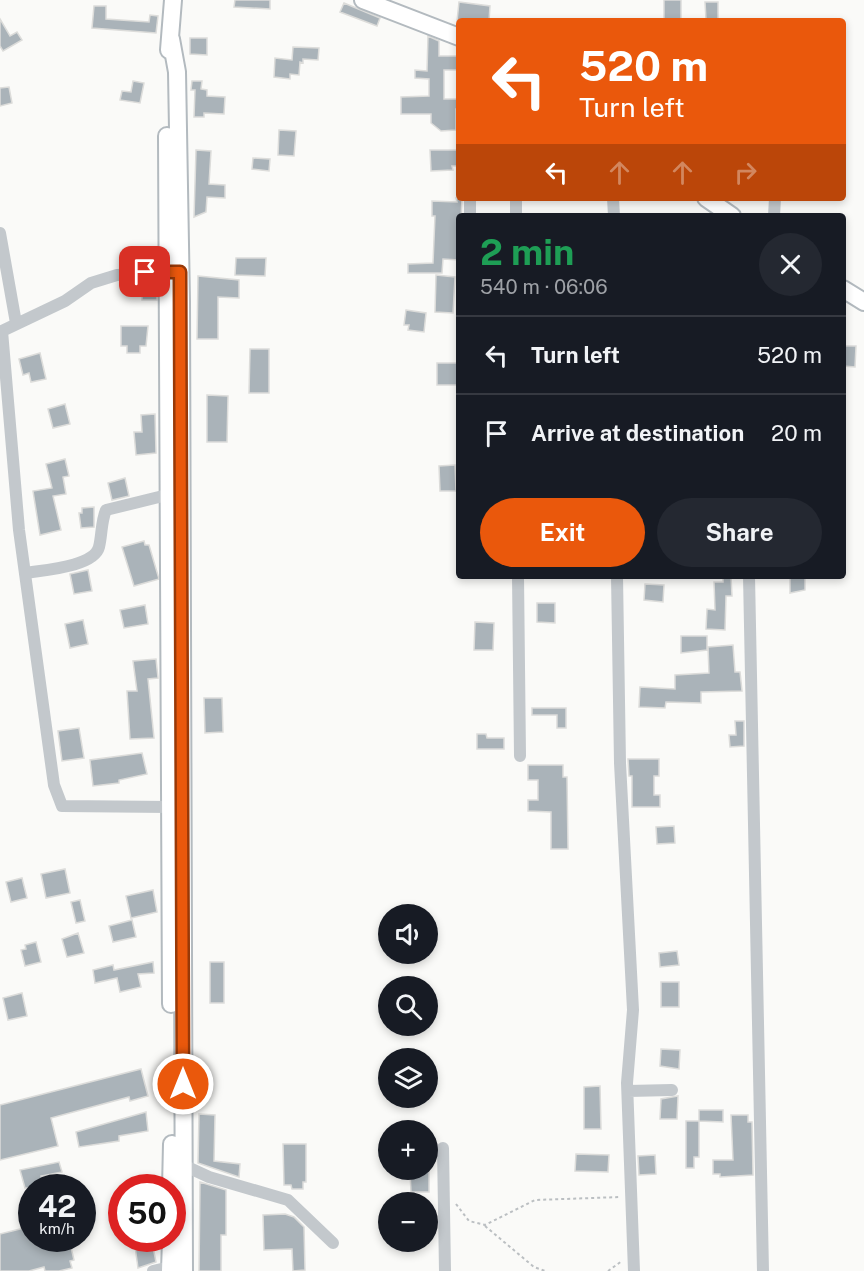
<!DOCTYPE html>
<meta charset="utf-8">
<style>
:root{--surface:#171b24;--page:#242831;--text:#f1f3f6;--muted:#9ea1a6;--line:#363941;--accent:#ea580c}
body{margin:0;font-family:"Public Sans",sans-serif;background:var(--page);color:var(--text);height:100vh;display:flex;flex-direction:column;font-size:22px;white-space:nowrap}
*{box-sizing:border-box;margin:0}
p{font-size:20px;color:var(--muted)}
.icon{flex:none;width:33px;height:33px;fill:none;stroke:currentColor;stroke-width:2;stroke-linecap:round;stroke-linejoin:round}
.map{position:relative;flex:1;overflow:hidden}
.sheet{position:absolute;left:456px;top:213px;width:390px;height:366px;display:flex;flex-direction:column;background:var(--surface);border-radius:6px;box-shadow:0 3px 9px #0003}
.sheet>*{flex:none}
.hud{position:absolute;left:456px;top:18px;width:390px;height:183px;border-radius:6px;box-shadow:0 3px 9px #0003;background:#ea580c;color:#fff;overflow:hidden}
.controls{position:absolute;left:378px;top:904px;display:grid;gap:12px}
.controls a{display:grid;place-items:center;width:60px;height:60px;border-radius:50%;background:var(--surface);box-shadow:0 3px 9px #0003;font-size:30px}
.speed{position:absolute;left:18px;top:1174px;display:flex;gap:12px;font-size:30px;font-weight:700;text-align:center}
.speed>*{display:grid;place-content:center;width:78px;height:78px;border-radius:50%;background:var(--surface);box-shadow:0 3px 9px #0003;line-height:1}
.speed small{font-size:15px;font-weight:400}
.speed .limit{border:9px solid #d22;background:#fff;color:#111}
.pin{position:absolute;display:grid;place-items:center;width:51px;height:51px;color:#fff;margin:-26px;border-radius:12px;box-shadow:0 3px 9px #0006}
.me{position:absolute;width:66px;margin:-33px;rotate:0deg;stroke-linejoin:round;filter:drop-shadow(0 0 4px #0008)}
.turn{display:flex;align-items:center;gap:21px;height:126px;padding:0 24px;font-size:27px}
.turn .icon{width:78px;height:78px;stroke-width:2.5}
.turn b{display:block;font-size:42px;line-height:51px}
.lanes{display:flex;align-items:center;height:57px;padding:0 24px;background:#0003;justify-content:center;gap:30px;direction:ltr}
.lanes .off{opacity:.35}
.round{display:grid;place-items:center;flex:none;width:63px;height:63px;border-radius:32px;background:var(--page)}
.overview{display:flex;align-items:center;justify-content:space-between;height:102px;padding:0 24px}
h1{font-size:36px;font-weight:700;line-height:45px;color:#1e9e55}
.primary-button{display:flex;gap:12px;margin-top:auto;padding:12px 24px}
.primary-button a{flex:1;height:69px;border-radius:36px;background:var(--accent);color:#fff;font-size:24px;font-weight:700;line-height:69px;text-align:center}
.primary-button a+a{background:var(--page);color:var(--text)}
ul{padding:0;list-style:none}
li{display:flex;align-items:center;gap:18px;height:78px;padding:0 24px;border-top:2px solid var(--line)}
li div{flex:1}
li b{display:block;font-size:22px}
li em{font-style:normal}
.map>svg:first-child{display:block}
</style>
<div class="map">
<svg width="864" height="1271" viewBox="0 0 864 1271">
<rect width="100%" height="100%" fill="#fafaf8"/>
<!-- building -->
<path fill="#aab3b9" stroke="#dcdcda" stroke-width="1.5" d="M 235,0 L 270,0 L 270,9 L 234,7 Z
M 664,0 L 681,0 L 681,21 L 664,21 Z
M 459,2 L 490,6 L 489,21 L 457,21 Z
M 705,2 L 718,2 L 718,20 L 706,20 Z
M 344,3 L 380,18 L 377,26 L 340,12 Z
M 94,6 L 106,6 L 106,19 L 149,22 L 150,15 L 158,16 L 156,33 L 92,28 Z
M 0,19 L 10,36 L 17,32 L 22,40 L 3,51 L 0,46 Z
M 428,36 L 439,41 L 439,56 L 459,56 L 459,70 L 444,70 L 444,99 L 459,99 L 459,109 L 456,109 L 456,130 L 441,131 L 431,123 L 431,114 L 401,114 L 401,97 L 429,96 L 429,79 L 415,78 L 415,70 L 427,71 Z
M 190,38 L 207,38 L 207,55 L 190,54 Z
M 293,47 L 319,48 L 318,60 L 303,59 L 303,63 L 300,62 L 299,75 L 290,74 L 290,79 L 274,77 L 275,58 L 292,60 Z
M 133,81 L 144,83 L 140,103 L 120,100 L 122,91 L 131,92 Z
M 192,81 L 202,81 L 201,89 L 207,90 L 207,96 L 225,97 L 224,114 L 204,113 L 204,117 L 194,117 L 195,90 L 191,90 Z
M 9,87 L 12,103 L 0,106 L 0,88 Z
M 279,130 L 296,131 L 294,156 L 278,155 Z
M 196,150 L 211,151 L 209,184 L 225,185 L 225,198 L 207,197 L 206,212 L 194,217 Z
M 430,150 L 459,150 L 459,166 L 452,166 L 453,170 L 431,171 Z
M 253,158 L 270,159 L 269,171 L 252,169 Z
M 456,198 L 462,198 L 459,260 L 443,259 L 442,273 L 408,273 L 408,264 L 433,263 L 435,216 L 432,216 L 432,201 L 457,202 Z
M 236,258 L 266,258 L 265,276 L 235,275 Z
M 436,275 L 455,277 L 453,313 L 435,312 Z
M 198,276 L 239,280 L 239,298 L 218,297 L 218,339 L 197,339 Z
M 142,283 L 157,283 L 157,300 L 142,300 Z
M 406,310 L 426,313 L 424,332 L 408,330 L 409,325 L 404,325 Z
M 121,326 L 148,326 L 146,346 L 140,346 L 140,353 L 127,353 L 127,346 L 121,346 Z
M 843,346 L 856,346 L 855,367 L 843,366 Z
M 250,349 L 269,349 L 269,393 L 249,393 Z
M 40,353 L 46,379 L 31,382 L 29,373 L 23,375 L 19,359 Z
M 437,363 L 458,363 L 458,385 L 437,385 Z
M 207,395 L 228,396 L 227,442 L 207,442 Z
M 65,404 L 70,424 L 53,428 L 48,409 Z
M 155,414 L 156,453 L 136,455 L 134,432 L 142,432 L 141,415 Z
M 65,459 L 69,476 L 63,477 L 66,494 L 53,496 L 61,530 L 40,535 L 33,491 L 52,488 L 46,464 Z
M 455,465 L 456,491 L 440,491 L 439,466 Z
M 125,478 L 129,496 L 112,500 L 108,483 Z
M 94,507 L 94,527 L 81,528 L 79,513 L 82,513 L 82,508 Z
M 144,541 L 145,545 L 149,545 L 159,579 L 134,586 L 122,547 Z
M 88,570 L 92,591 L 74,594 L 70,574 Z
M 731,576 L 732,596 L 726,596 L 725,630 L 706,629 L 707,609 L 715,610 L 714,582 L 723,582 L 723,577 Z
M 790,576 L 805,576 L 805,590 L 790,593 Z
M 645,584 L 664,585 L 663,602 L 644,600 Z
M 537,603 L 555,603 L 555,623 L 537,622 Z
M 145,605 L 148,624 L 124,628 L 120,610 Z
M 83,620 L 88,644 L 70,648 L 65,624 Z
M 475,622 L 494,623 L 493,650 L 474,650 Z
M 681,636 L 707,636 L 707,650 L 681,653 Z
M 733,645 L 735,672 L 740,672 L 742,691 L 701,692 L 701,703 L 666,702 L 665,708 L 639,707 L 640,687 L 675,689 L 675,675 L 709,673 L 708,647 Z
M 156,659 L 158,678 L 148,679 L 154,738 L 130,739 L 127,691 L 137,691 L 133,661 Z
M 204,698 L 222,698 L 223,732 L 205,733 Z
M 532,708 L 566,708 L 566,728 L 557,728 L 557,715 L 532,715 Z
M 735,721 L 744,721 L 744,746 L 730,747 L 729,735 L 736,735 Z
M 79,728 L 84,758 L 62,761 L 58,731 Z
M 477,734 L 486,734 L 487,738 L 504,738 L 504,749 L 477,749 Z
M 142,753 L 147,774 L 119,780 L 119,783 L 93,786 L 90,760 Z
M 628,759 L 659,759 L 659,776 L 654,776 L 654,795 L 660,795 L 660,807 L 632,807 L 632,776 L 629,776 Z
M 528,765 L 563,765 L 563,777 L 567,777 L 568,849 L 551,849 L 551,812 L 528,811 L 528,800 L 538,800 L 538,780 L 528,780 Z
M 674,826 L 675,843 L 657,844 L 656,827 Z
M 65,869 L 70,893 L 46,898 L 41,874 Z
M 22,878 L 27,898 L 11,902 L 6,882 Z
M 153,890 L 157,912 L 131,918 L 126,896 Z
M 80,900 L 85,921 L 76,923 L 71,902 Z
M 132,920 L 136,937 L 113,942 L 109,926 Z
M 78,933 L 84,953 L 67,957 L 62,939 Z
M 36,942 L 41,962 L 25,966 L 21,950 L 26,949 L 25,945 Z
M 677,951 L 679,965 L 660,967 L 659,953 Z
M 153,962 L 154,973 L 138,974 L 141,987 L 120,992 L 117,978 L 95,983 L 93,970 L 113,965 L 114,970 Z
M 210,962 L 224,962 L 224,1003 L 210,1003 Z
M 661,982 L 679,982 L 679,1007 L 661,1007 Z
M 22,993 L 27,1016 L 8,1020 L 3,998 Z
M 661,1049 L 680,1050 L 679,1069 L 660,1066 Z
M 141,1069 L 148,1096 L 130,1101 L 129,1097 L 51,1118 L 58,1146 L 0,1160 L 0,1105 Z
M 600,1086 L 601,1129 L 584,1129 L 584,1087 Z
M 678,1096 L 677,1119 L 660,1119 L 661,1099 Z
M 699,1110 L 723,1110 L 723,1122 L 699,1121 Z
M 146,1112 L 148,1131 L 119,1136 L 119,1141 L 79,1147 L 76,1132 Z
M 199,1114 L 215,1115 L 214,1161 L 240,1164 L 239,1177 L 198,1163 Z
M 731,1115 L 748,1115 L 748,1122 L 752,1122 L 753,1175 L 720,1177 L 720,1174 L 713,1174 L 713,1160 L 733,1160 Z
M 686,1121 L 699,1121 L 699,1157 L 694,1157 L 694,1168 L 686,1168 Z
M 283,1144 L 306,1144 L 306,1182 L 303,1182 L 303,1189 L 292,1189 L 291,1185 L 284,1185 Z
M 576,1154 L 609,1155 L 608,1172 L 575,1171 Z
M 655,1155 L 656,1174 L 639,1175 L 638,1156 Z
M 59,1162 L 62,1172 L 41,1176 L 44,1188 L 25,1188 L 20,1170 Z
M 429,1171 L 429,1192 L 411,1192 L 410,1172 Z
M 200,1182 L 226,1190 L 226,1235 L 221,1235 L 221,1271 L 199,1271 Z
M 285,1214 L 294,1217 L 304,1227 L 305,1270 L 293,1271 L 292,1249 L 264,1250 L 263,1215 Z
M 32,1226 L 32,1239 L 69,1239 L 74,1260 L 70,1261 L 72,1268 L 59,1271 L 45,1271 L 44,1267 L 29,1271 L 0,1271 L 0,1234 Z
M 134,1239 L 160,1239 L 160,1246 L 153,1247 L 156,1262 L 138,1268 Z"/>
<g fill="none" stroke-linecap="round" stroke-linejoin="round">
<!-- secondary casing -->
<g stroke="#b3babf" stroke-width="20">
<path id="secondary" d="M 363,0 L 459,37
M 171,39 L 177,72 L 181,302 L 184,1271
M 169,50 L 173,0
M 167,136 L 171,1004
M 706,198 L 732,216
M 843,289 L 864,302
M 171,1188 L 172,1144
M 170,1271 L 171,1239"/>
</g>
<!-- path -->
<path stroke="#bbbfc2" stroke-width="2" stroke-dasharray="3 3" stroke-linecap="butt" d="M 456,1204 L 469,1221 L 485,1225 L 535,1200 L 621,1197
M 485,1226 L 534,1267 L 545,1271
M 608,1271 L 622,1261"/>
<!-- street -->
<path stroke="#c3c8cc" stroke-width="12" d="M 470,198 L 470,216
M 613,198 L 614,216
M 516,216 L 516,198
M 774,216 L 775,198
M 0,233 L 16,323
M 25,573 C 42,570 94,567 99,547 C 102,535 101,522 106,510 L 167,495
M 518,576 L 520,756
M 617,576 L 620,763 L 633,1010 L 627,1083 L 634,1271
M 749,576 L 763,1271
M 169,807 L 62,806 L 54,785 L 19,530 L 2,331 L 65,301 L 91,283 L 117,275 L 174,272
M 628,1091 L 672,1090
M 443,1148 L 445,1271
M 183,1165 L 209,1177 L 288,1200 L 333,1243
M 153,1271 L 178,1265"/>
<!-- secondary -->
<use href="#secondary" stroke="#fff" stroke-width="16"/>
</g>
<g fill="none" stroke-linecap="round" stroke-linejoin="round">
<!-- route casing -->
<g stroke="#983908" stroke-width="15">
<path id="route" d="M 145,272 L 180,272 L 183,1084"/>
</g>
<!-- route -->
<use href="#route" stroke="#ea580c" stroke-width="10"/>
</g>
</svg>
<div class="controls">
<a><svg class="icon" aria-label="sound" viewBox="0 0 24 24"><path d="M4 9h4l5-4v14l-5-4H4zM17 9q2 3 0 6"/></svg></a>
<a><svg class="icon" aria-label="search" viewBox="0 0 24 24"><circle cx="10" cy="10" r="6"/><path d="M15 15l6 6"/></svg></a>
<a><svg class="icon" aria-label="layers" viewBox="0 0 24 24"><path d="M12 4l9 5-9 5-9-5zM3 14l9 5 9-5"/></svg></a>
<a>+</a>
<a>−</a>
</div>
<div class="speed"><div>42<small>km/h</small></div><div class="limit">50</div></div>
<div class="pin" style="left:145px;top:272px;background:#d93025"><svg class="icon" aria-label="arrive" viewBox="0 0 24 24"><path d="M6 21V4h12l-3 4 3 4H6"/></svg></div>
<svg class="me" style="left:183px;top:1084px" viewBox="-20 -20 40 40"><circle r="17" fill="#ea580c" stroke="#fff" stroke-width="3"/><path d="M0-11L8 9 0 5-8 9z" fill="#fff"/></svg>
<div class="hud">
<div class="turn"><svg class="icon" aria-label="left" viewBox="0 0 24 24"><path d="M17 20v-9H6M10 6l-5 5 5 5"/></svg><div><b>520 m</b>Turn left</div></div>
<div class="lanes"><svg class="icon" aria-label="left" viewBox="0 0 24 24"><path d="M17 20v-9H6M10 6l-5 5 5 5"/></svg><svg class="icon off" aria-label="ahead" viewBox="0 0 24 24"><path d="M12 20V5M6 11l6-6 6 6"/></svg><svg class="icon off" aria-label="ahead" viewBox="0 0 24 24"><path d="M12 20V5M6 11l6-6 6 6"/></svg><svg class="icon off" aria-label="right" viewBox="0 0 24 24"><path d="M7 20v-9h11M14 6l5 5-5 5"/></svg></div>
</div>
<section class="sheet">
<div class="overview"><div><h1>2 min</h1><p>540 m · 06:06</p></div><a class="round"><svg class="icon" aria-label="close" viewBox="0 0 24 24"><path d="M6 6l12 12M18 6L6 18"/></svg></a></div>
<ul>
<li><svg class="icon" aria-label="left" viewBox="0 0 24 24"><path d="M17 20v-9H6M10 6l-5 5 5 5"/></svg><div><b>Turn left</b></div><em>520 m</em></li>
<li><svg class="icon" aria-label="arrive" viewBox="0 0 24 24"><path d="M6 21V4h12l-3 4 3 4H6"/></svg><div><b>Arrive at destination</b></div><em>20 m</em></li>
</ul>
<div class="primary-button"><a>Exit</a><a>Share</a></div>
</section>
</div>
